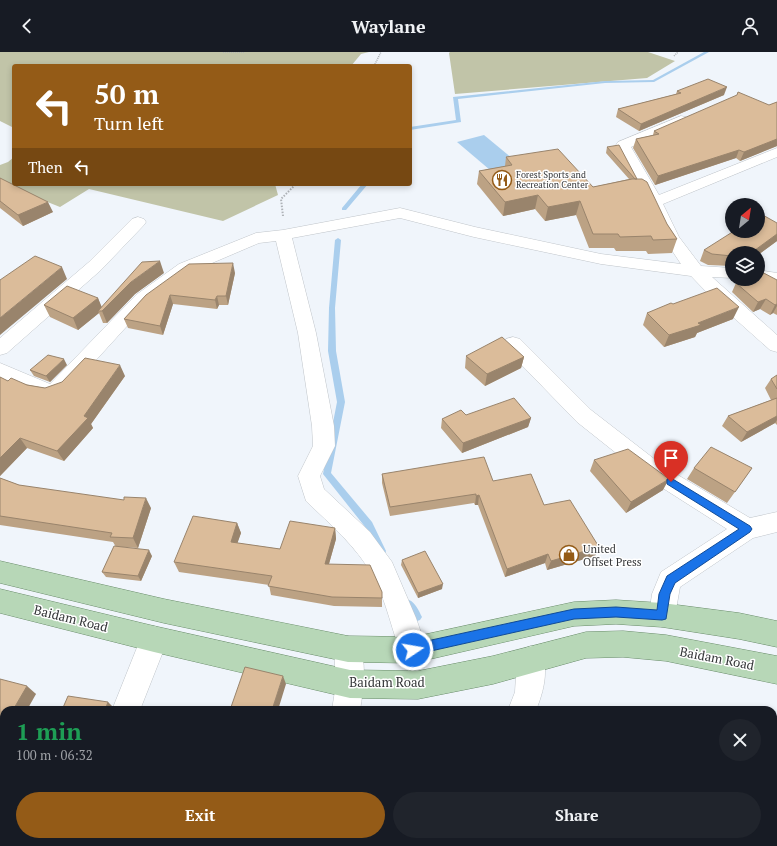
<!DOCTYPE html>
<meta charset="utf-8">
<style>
:root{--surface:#171b24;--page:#20242c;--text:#f1f3f6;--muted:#9ea1a6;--accent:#945b17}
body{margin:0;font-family:"PT Serif",serif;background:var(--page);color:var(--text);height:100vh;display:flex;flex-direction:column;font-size:15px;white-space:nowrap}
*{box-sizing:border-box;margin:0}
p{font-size:13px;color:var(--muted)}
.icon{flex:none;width:22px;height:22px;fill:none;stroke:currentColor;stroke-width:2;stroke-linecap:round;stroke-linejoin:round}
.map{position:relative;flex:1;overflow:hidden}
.drawer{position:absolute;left:0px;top:654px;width:777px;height:140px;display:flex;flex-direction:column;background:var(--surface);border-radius:12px 12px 0 0;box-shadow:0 2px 6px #0003}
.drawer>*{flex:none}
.hud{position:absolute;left:12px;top:12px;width:400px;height:122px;border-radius:4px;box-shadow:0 2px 6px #0003;background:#945b17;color:#fff;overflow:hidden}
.needle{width:26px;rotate:30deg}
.controls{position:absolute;left:725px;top:146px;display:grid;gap:8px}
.controls a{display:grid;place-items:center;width:40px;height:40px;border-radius:50%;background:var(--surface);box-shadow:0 2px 6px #0003;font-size:20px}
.pin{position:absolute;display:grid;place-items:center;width:34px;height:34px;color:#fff;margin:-41px -17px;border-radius:50% 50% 50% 0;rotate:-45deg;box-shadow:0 0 4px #0007}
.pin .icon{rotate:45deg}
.me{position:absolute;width:44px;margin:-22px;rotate:78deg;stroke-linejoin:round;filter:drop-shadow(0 0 3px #0008)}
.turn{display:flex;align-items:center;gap:14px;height:84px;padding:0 16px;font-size:18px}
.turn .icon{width:52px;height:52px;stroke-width:2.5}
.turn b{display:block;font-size:28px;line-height:34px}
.then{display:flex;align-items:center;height:38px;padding:0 16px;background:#0003;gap:8px;font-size:15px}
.round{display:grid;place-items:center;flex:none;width:42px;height:42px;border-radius:21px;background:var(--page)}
.head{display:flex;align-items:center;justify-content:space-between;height:68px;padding:0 16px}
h1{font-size:24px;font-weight:700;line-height:30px;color:#1e9e55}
.primary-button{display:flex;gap:8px;margin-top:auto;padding:8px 16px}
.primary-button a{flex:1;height:46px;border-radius:24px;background:var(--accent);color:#fff;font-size:16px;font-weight:700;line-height:46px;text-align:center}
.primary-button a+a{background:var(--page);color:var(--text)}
header{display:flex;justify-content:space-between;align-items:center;height:52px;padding:0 16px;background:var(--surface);font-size:18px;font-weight:700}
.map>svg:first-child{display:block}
</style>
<header><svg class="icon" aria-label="back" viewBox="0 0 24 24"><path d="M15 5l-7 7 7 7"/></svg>Waylane<svg class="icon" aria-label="person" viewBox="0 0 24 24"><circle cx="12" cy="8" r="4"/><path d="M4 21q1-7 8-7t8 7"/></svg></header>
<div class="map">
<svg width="777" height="794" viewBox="0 0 777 794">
<rect width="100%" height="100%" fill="#f0f5fb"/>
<!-- green -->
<path fill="#c1c4a8" d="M 0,0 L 369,0 L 361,2 L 351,14 L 14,14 L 14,76 L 0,69 Z
M 450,0 L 648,0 L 675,9 L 647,26 L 455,42 L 449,1 Z
M 14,105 L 14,132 L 275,132 L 278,143 L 223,169 L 89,137 L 60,155 L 0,131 L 0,113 L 8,110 Z"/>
<!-- water -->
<path fill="#aaceed" d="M 484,83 L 518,111 L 490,118 L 457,90 Z"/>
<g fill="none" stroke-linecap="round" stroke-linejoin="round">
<!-- stream -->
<path fill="#aaceed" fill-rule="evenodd" d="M 704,0 L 709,0 L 654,30 L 605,31 L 458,47 L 461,70 L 410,78 L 410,75 L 456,68 L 453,45 L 605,29 L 653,28 Z
M 362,132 L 368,132 L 346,158 L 342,158 L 342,156 Z
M 338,186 L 341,188 L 335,256 L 336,299 L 345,350 L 331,421 L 372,470 L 386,499 L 385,502 L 382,503 L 379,502 L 366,476 L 323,422 L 337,350 L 328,299 L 329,256 L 335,188 Z
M 409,548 C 415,550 419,559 422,565 L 420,568 L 417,569 C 411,567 407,558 404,552 L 406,549 Z
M 398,790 L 410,790 L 409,794 L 397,794 Z"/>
<!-- minor casing -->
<g stroke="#c0c5ca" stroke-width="1">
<path id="minor" d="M 681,64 L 686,65 L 688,68 L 686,71 L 631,95 L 659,143 L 777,96 L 777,105 L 663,152 L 679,185 L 701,214 L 732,216 L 732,226 L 712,225 L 777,283 L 777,300 L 770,298 L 715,249 L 691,224 L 601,212 L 474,185 L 400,166 L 292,186 L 316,281 L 334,374 L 335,394 L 320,424 L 324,437 L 370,480 L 392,510 L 416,566 L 427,598 L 423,607 L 413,611 L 403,607 C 392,580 387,550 373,524 C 356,494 330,472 306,449 L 298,424 L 313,394 L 312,374 L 298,281 L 276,189 L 259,191 L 191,220 L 148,251 L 67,340 C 46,355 21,336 0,326 L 0,311 L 50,332 L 136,243 L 179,212 L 256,181 L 283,178 L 400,156 L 475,175 L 601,202 L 681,212 L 663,185 L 640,135 L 616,93 L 618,90 Z
M 138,165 L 144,167 L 146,170 L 144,173 L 101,218 L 7,301 L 0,303 L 0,286 L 89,210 L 132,167 Z
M 758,218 L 777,221 L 777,231 L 753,227 L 758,227 Z
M 513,285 L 520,287 L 591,358 L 666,416 L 750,466 L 777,460 L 777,480 L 753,486 L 680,535 L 675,563 L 671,572 L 662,575 L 653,572 L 649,563 L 652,542 L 661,520 L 727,477 L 650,428 L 577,370 L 506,297 L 503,292 L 506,287 Z
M 154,574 L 164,578 L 168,587 L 140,658 L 112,658 L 144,578 Z
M 348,584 L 358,588 C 367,609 364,635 360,658 L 332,658 L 336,632 L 334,597 L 338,588 Z
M 531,594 L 541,598 C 549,617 544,639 536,658 L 508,658 L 515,640 L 517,607 L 521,598 Z
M 52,790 L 85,790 L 84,794 L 51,794 Z
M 299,790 L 332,790 L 331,794 L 298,794 Z
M 441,790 L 475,790 L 474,794 L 440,794 Z"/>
</g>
<!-- major casing -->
<g stroke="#6a8d6b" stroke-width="1">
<path id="major" d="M 0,509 L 164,547 L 348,584 L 413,585 L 574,550 L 616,548 L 662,551 L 739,561 L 777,569 L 777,595 L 739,587 L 662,575 L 616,572 L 574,574 L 413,611 L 348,610 L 164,571 L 0,531 Z
M 0,537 L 154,574 L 350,618 L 418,619 L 493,604 L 586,580 L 623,579 L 666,583 L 777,604 L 777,632 L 666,609 L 623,605 L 586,606 L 493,632 L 418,647 L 350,646 L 154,600 L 0,561 Z"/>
</g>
<!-- path-far1 -->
<path stroke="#aeb2b7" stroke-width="1.5" stroke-dasharray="1 1" stroke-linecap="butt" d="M 223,0 L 244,0
M 674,4 L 678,0
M 374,14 L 381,0"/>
<!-- path -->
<path stroke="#aeb2b7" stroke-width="2" stroke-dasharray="1.5 1.5" stroke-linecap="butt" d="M 283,164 L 281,147 L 296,132"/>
<!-- minor -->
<use href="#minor" fill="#fff" fill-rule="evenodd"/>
<!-- major -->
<use href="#major" fill="#b7d7b7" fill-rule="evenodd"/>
</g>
<!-- wall -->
<path fill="#bca284" d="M 677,39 L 724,43 L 639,79 L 616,65 L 618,57 L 676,42 Z
M 777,50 L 777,94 L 740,109 L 736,106 L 655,133 L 633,96 L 636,87 L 653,83 L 654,79 L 769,53 Z
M 607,95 L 637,127 L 677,187 L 672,201 L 648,202 L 646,199 L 616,199 L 614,196 L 589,196 L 576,163 L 545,169 L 535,157 L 503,164 L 477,132 L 479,119 L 505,114 L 506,105 L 593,135 L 629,127 L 606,101 Z
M 0,126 L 53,160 L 23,174 L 0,156 Z
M 777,171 L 777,189 L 758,203 L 732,201 L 732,214 L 708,213 L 700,209 L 704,198 Z
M 164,221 L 135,242 L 107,271 L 103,271 L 99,261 L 78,278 L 50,265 L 44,253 L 98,246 L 101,255 Z
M 235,221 L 228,253 L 219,253 L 217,257 L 173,252 L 163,283 L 128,276 L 124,267 L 146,243 Z
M 739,227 L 777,228 L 777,263 L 773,261 L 770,263 L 760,257 L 753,260 L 732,240 L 736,231 L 738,230 Z
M 673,252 L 733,267 L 697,281 L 695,285 L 664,295 L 643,273 L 647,261 Z
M 466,304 L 524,305 L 521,316 L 485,334 L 465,316 Z
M 67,313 L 50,330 L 34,324 L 30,318 Z
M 777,323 L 777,373 L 775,371 L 741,390 L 722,374 L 728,364 L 771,348 L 765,336 L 771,327 Z
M 125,324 L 91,372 L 93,376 L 64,409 L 27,396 L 0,424 L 0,325 L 8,329 L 45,336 Z
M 466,363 L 531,366 L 528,375 L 462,401 L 441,376 L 442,367 Z
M 594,408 L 663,438 L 626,461 L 590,419 Z
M 694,416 L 752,416 L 727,451 L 687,427 Z
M 382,422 L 493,429 L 544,453 L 599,495 L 595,504 L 547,518 L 545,511 L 505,525 L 478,453 L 475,453 L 474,451 L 390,464 L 382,431 Z
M 0,426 L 19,433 L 151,456 L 138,496 L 120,495 L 152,504 L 141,529 L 106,525 L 102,520 L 116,495 L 113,490 L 0,473 Z
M 237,471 L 241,481 L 237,491 L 280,497 L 335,476 L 336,487 L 329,512 L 382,540 L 382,555 L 334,554 L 271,543 L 269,533 L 179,520 L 174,510 Z
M 402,508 L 442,537 L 418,546 L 401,513 Z
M 0,627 L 36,642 L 4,658 L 4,689 L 0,687 Z
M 773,674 L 777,675 L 777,731 L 773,730 Z
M 654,790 L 722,790 L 729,794 L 652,794 Z
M 750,790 L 773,790 L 777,794 L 757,794 Z"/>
<!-- shaded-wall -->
<path fill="#99846c" d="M 727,35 L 724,43 L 639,79 L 641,72 Z
M 777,87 L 777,94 L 740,109 L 744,100 Z
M 739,98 L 736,106 L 655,133 L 658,124 Z
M 538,143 L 535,157 L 503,164 L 505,150 Z
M 580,149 L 576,163 L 545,169 L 548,155 Z
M 48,150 L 53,160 L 23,174 L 18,163 Z
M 777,182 L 777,189 L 758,203 L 758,201 L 751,201 Z
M 160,209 L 164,221 L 135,242 L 107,271 L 102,259 L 131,230 Z
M 233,211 L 235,221 L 228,253 L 226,244 Z
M 62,215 L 67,227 L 0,283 L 0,266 Z
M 170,243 L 173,252 L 163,283 L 160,274 Z
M 217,244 L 219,253 L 217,257 L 215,248 Z
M 98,246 L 103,258 L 98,259 L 99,261 L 78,278 L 73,266 Z
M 766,247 L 760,257 L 753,260 L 758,250 Z
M 777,252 L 777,254 L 773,261 L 770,263 L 775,253 Z
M 739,255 L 733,267 L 697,281 L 695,285 L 664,295 L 669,283 L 698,271 Z
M 524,305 L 521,316 L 485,334 L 487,322 Z
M 64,307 L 67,313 L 50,330 L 46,324 Z
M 120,313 L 125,324 L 91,372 L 93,376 L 64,409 L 57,399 L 84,364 Z
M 777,364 L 777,368 L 775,371 L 741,390 L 747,380 Z
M 531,366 L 528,375 L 462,401 L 463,391 Z
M 20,386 L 27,396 L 0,424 L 0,406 Z
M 669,427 L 663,438 L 626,461 L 631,450 Z
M 479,443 L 478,453 L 475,453 L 476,444 Z
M 146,446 L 151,456 L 138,496 L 133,486 Z
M 237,471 L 241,481 L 234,501 L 231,490 Z
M 335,476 L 336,487 L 326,522 L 325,512 Z
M 599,495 L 595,504 L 547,518 L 551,509 Z
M 149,498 L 152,504 L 141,529 L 138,524 Z
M 548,502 L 545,511 L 505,525 L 507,517 Z
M 443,532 L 442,537 L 418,546 L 418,541 Z
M 283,624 L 286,632 L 278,658 L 272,658 Z
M 27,634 L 36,642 L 27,658 L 13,658 Z
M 108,650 L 112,654 L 110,658 L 105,658 Z
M 4,673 L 4,687 L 0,684 L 0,679 Z
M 143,790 L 151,790 L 150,794 L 142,794 Z"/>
<!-- building -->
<path fill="#dbbc9a" stroke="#99846c" d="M 708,27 L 727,35 L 641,72 L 618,57 L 681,41 L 677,39 Z
M 738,40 L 769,53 L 777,50 L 777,87 L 744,100 L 739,98 L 658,124 L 636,87 L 659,82 L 654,79 L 737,43 Z
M 619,93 L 637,127 L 635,127 L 607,95 Z
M 558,97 L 593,135 L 632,127 L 642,127 L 647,130 L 667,172 L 677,187 L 653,188 L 651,184 L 620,185 L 618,182 L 593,182 L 580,149 L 548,155 L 538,143 L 505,150 L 479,119 L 512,113 L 506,105 Z
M 0,126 L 48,150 L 18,163 L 0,149 Z
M 761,162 L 777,171 L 777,182 L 751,201 L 732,201 L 732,204 L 712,202 L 704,198 L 734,179 L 758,179 L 758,164 Z
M 35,204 L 62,215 L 0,266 L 0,228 Z
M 160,209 L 131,230 L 102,259 L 98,259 L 142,210 Z
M 233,211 L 226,244 L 217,244 L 215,248 L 170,243 L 160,274 L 124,267 L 146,243 L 189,212 Z
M 758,218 L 777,228 L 777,252 L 775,253 L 766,247 L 758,250 L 736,231 L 743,228 L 742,227 L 758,227 Z
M 67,234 L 98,246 L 73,266 L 44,253 Z
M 717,236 L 739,255 L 698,271 L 701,273 L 669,283 L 647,261 L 671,251 L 673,252 Z
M 502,285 L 524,305 L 487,322 L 466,304 Z
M 48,303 L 64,307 L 46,324 L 30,318 Z
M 85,306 L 120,313 L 84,364 L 88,366 L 57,399 L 20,386 L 0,406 L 0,325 L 8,329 L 11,326 L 27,333 L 45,336 L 62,330 Z
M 777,323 L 777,337 L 771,327 Z
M 514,346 L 531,366 L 463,391 L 442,367 L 461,358 L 466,363 Z
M 777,346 L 777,364 L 747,380 L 728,364 Z
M 711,395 L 752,416 L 735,440 L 694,416 Z
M 628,397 L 669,427 L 631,450 L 594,408 Z
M 484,405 L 493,429 L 531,422 L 544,453 L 570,448 L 599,495 L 551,509 L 548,502 L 507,517 L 479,443 L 476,444 L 476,442 L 390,455 L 382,422 Z
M 0,426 L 19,433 L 124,448 L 124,445 L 146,446 L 133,486 L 110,485 L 112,481 L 0,464 Z
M 193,464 L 237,471 L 231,490 L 280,497 L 290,469 L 335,476 L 325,512 L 370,513 L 382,540 L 382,546 L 332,545 L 268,534 L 272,524 L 174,510 Z
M 114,494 L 149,498 L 138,524 L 102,520 Z
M 425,499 L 443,532 L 418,541 L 402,508 Z
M 245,615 L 283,624 L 272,658 L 269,658 L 263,657 L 262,658 L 230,658 Z
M 0,627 L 27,634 L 13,658 L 4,658 L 4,673 L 0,679 Z
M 68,644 L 108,650 L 105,658 L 62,658 Z
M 773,674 L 777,675 L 777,722 L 773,721 Z
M 773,766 L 777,769 L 777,794 L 767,794 L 760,790 L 773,790 Z
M 81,790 L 143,790 L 142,794 L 80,794 Z
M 214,790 L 220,790 L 226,794 L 211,794 Z
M 479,790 L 504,790 L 508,793 L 507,794 L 477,794 Z
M 660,790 L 722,790 L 729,794 L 659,794 Z"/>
<!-- route -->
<path fill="#1a73e8" stroke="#114b97" d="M 671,426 L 750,474 L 752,477 L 750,480 L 675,531 L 670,542 L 666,567 L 662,568 L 616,565 L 574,567 L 413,603 L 409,602 L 407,598 L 409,594 L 413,592 L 574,557 L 616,555 L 657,558 L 659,542 L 667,524 L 739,477 L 667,432 L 667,427 Z"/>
<!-- icons -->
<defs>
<g id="restaurant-ring" transform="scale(1)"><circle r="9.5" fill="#fff" stroke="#945b17" stroke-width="1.5"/><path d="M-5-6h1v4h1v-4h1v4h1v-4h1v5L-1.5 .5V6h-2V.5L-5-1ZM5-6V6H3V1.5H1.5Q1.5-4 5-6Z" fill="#945b17"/></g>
<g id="shop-ring" transform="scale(1)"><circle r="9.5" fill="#fff" stroke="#945b17" stroke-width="1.5"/><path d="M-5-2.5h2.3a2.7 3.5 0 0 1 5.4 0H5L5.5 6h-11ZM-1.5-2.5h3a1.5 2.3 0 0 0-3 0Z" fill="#945b17"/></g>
</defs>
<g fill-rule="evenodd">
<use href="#restaurant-ring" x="502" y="128"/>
<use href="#shop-ring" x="569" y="503"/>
</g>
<g text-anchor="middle" stroke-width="3" stroke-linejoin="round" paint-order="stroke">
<!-- far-poi labels -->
<g font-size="9" fill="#343638" stroke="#fff" text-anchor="start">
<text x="516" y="126">Forest Sports and<tspan x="516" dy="10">Recreation Center</tspan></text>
</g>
<!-- poi labels -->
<g font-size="11" fill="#343638" stroke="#fff" text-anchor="start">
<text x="583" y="501">United<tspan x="583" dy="13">Offset Press</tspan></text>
</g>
<!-- near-street labels -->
<g font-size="13" fill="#343638" stroke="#fff">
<text transform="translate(71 566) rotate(14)" y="5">Baidam Road</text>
<text transform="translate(717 606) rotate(11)" y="5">Baidam Road</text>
<text x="387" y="635">Baidam Road</text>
</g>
</g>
</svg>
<div class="controls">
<a><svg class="needle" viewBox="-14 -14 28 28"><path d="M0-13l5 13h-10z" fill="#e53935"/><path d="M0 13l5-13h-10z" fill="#9ea1a6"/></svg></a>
<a><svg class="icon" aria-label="layers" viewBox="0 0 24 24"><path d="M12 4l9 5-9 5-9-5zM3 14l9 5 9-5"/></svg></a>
</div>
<div class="pin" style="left:671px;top:430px;background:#d93025"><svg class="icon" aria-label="arrive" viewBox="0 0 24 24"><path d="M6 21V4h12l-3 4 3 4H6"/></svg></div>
<svg class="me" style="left:413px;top:598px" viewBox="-20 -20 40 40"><circle r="17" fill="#1a73e8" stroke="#fff" stroke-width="3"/><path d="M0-11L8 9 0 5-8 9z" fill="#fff"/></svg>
<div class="hud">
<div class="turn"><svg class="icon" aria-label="left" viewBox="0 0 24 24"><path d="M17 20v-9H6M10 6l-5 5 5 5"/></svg><div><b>50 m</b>Turn left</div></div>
<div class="then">Then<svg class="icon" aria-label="left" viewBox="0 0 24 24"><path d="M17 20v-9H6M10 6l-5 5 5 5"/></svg></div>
</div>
<section class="drawer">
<div class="head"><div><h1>1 min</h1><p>100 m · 06:32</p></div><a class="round"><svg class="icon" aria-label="close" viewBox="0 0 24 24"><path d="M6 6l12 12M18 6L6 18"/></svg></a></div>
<div class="primary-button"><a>Exit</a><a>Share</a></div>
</section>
</div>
